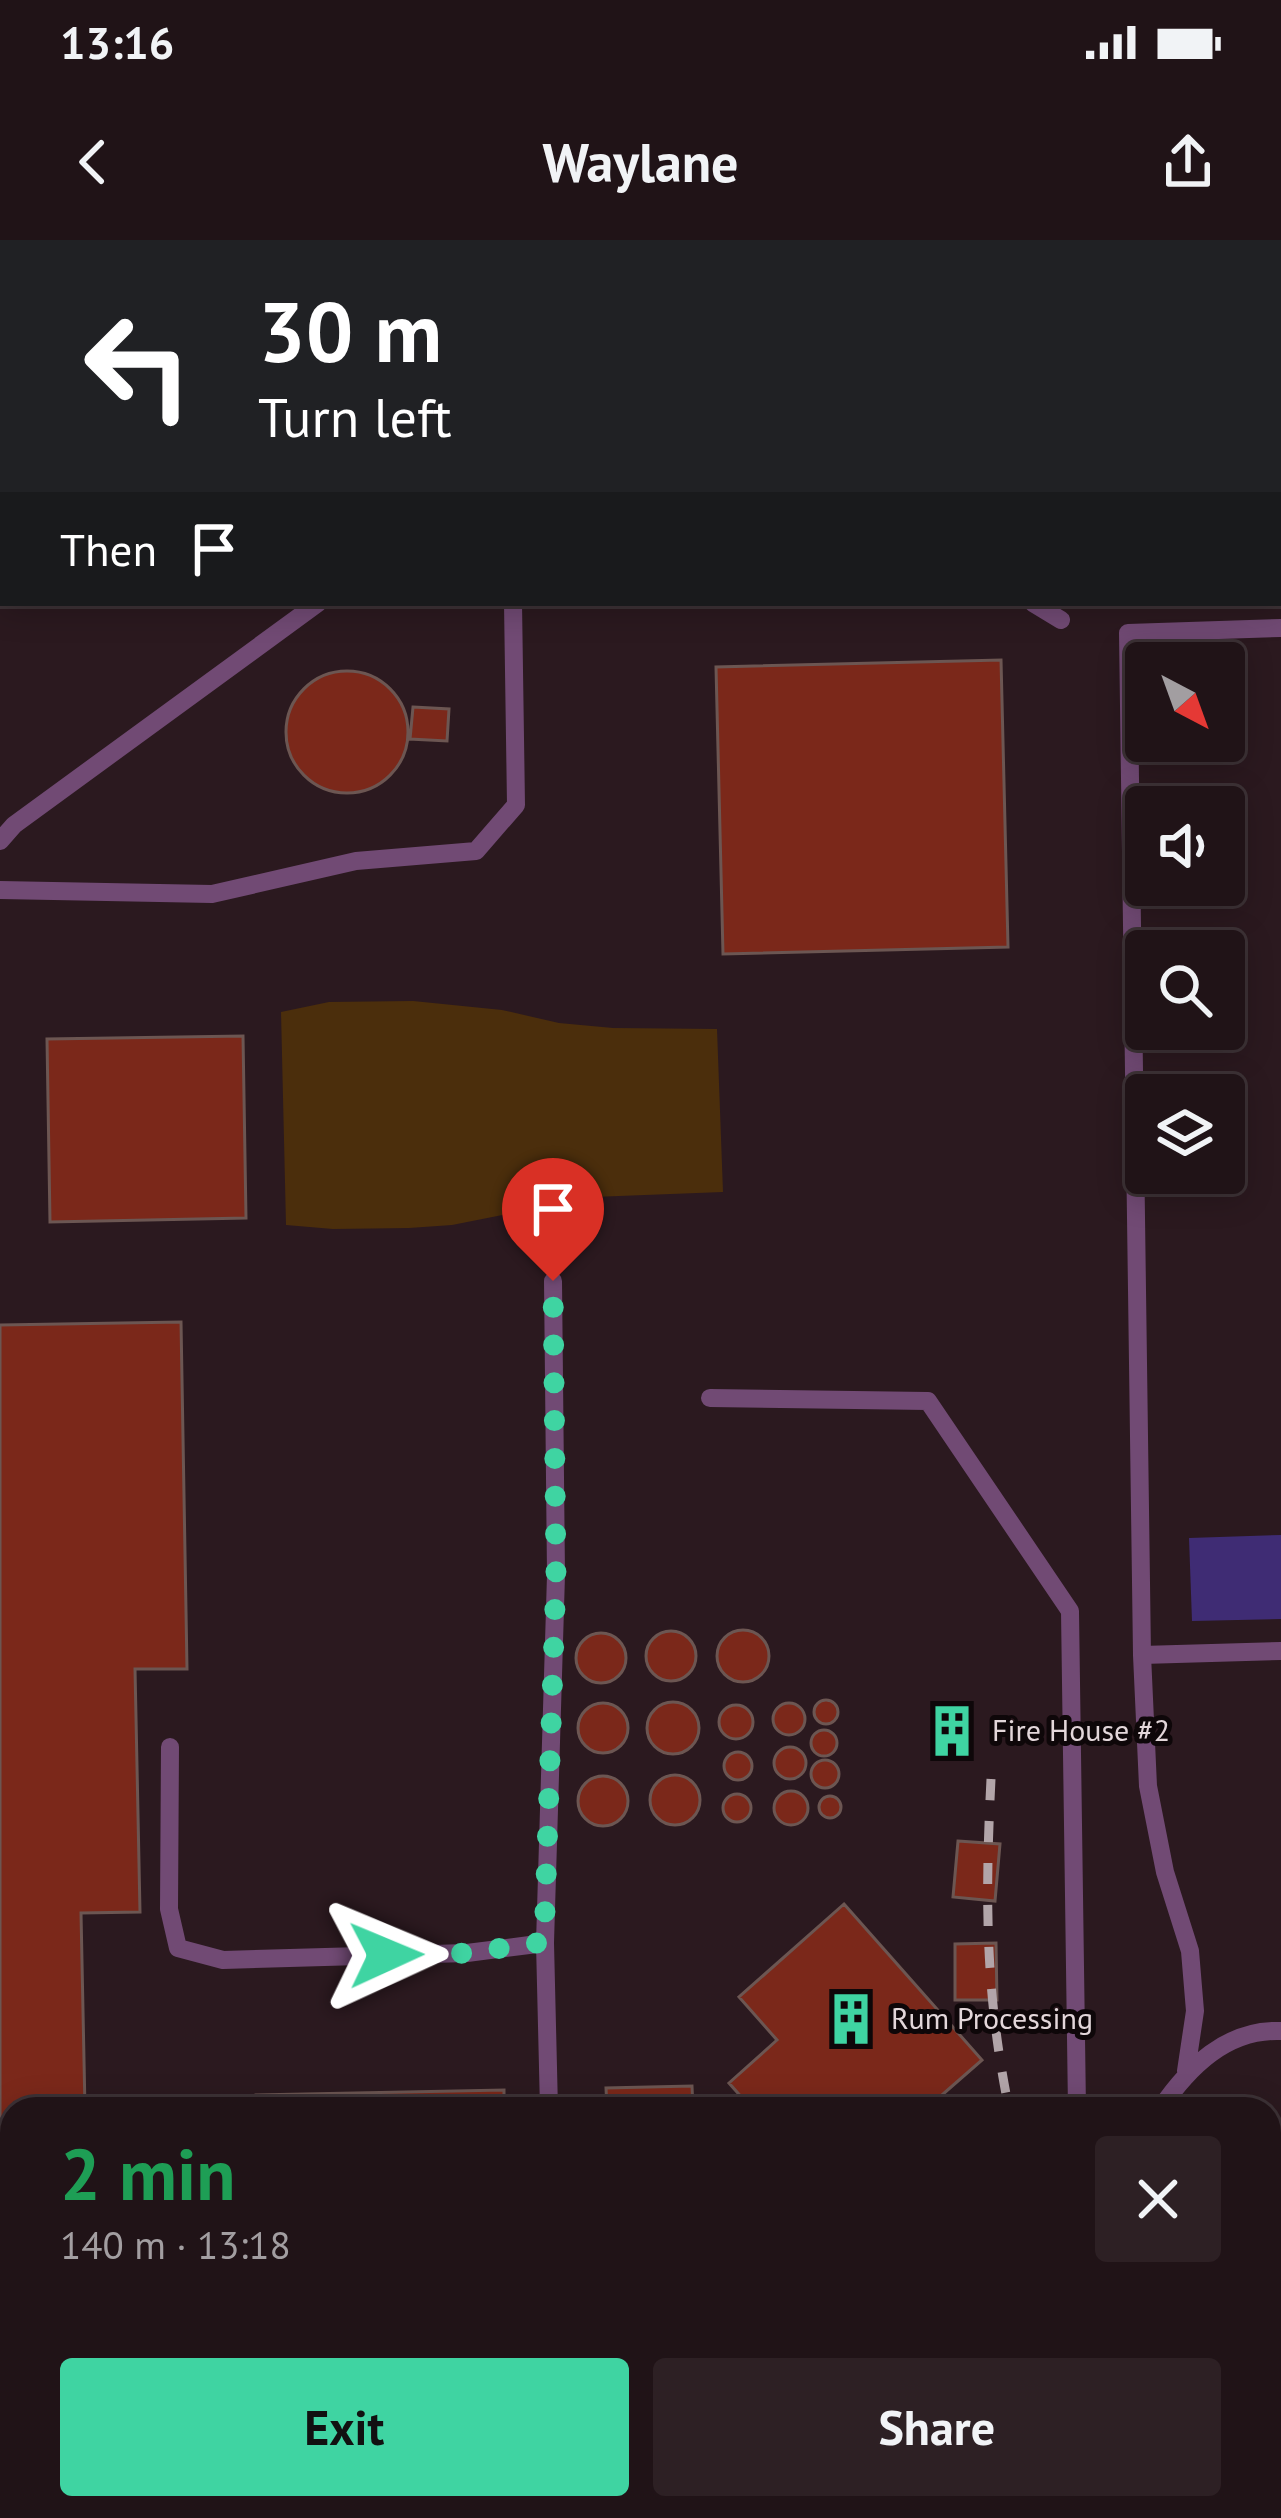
<!DOCTYPE html>
<meta charset="utf-8">
<style>
:root{--surface:#201317;--page:#2d2024;--text:#f1f3f6;--muted:#a29ea1;--line:#3d3236;--accent:#3fd4a2}
body{margin:0;font-family:"PT Sans",sans-serif;background:var(--page);color:var(--text);height:100vh;display:flex;flex-direction:column;font-size:45px;white-space:nowrap}
*{box-sizing:border-box;margin:0}
p{font-size:39px;color:var(--muted)}
.icon{flex:none;width:66px;height:66px;fill:none;stroke:currentColor;stroke-width:2;stroke-linecap:round;stroke-linejoin:round}
.map{position:relative;flex:1;overflow:hidden}
.drawer{position:absolute;left:0px;top:1857px;width:1281px;height:423px;display:flex;flex-direction:column;background:var(--surface);border-radius:36px 36px 0 0;box-shadow:0 6px 30px #0003,0 0 0 3px var(--line)}
.drawer>*{flex:none}
.hud{position:absolute;left:0px;top:0px;width:1281px;height:366px;box-shadow:0 6px 30px #0003,0 0 0 3px var(--line);background:#202124;color:#fff;overflow:hidden}
.needle{width:78px;rotate:139deg}
.tools{position:absolute;left:1125px;top:402px;display:grid;gap:24px}
.tools a{display:grid;place-items:center;width:120px;height:120px;border-radius:12px;background:var(--surface);box-shadow:0 6px 30px #0003,0 0 0 3px var(--line);font-size:60px}
.pin{position:absolute;display:grid;place-items:center;width:102px;height:102px;color:#fff;margin:-123px -51px;border-radius:50% 50% 50% 0;rotate:-45deg;box-shadow:0 0 12px #0007}
.pin .icon{rotate:45deg}
.me{position:absolute;width:132px;margin:-66px;rotate:89deg;stroke-linejoin:round;filter:drop-shadow(0 0 9px #0008)}
.turn{display:flex;align-items:center;gap:42px;height:252px;padding:0 60px;font-size:54px}
.turn .icon{width:156px;height:156px;stroke-width:2.5}
.turn b{display:block;font-size:84px;line-height:102px}
.then{display:flex;align-items:center;height:114px;padding:0 60px;background:#0003;gap:24px;font-size:45px}
.round{display:grid;place-items:center;flex:none;width:126px;height:126px;border-radius:12px;background:var(--page)}
.headline{display:flex;align-items:center;justify-content:space-between;height:204px;padding:0 60px}
h1{font-size:72px;font-weight:700;line-height:90px;color:#1e9e55}
.primary-button{display:flex;gap:24px;margin-top:auto;padding:24px 60px}
.primary-button a{flex:1;height:138px;border-radius:12px;background:var(--accent);color:#111;font-size:48px;font-weight:700;line-height:138px;text-align:center}
.primary-button a+a{background:var(--page);color:var(--text)}
.status{display:flex;justify-content:space-between;align-items:center;height:84px;padding:0 60px;background:var(--surface);direction:ltr}
.status svg{height:33px;fill:currentColor}
header{display:flex;justify-content:space-between;align-items:center;height:156px;padding:0 60px;background:var(--surface);font-size:54px;font-weight:700}
.map>svg:first-child{display:block}
</style>
<div class="status"><b>13:16</b><svg viewBox="0 0 49 12"><path d="M0 12V9h3v3zM5 12V6h3v6zM10 12V3h3v9zM15 12V0h3v12zM26 1h20v11H26zM47 4h2v5h-2z"/></svg></div>
<header><svg class="icon" aria-label="back" viewBox="0 0 24 24"><path d="M15 5l-7 7 7 7"/></svg>Waylane<svg class="icon" aria-label="share" viewBox="0 0 24 24"><path d="M12 15V3M7 8l5-5 5 5M5 13v7h14v-7"/></svg></header>
<div class="map">
<svg width="1281" height="2278" viewBox="0 0 1281 2278">
<rect width="100%" height="100%" fill="#2b191f"/>
<!-- green -->
<path fill="#4b2e0c" d="M 413,761 L 502,770 L 559,783 L 613,788 L 717,789 L 723,952 L 593,957 L 452,985 L 409,988 L 333,989 L 286,985 L 281,772 L 329,762 Z"/>
<!-- water -->
<path fill="#3f2c74" d="M 1281,1295 L 1281,1379 L 1192,1381 L 1189,1298 Z"/>
<!-- building -->
<path fill="#7b281a" stroke="#6c5652" stroke-width="3" d="M 516,0 L 654,0 L 654,3 L 516,3 Z
M 1001,420 L 1008,707 L 723,714 L 716,427 Z
M286 492a61 61 0 1 1 122 0a61 61 0 1 1-122 0Z
M 413,467 L 449,469 L 447,501 L 410,499 Z
M 243,796 L 246,978 L 50,982 L 47,799 Z
M 181,1082 L 187,1429 L 135,1429 L 140,1672 L 81,1673 L 85,1869 L 12,1869 L 12,2268 L 91,2268 L 91,2278 L 0,2278 L 0,1085 Z
M717 1416a26 26 0 1 1 52 0a26 26 0 1 1-52 0Z
M646 1416a25 25 0 1 1 50 0a25 25 0 1 1-50 0Z
M576 1418a25 25 0 1 1 50 0a25 25 0 1 1-50 0Z
M814 1472a12 12 0 1 1 24 0a12 12 0 1 1-24 0Z
M647 1488a26 26 0 1 1 52 0a26 26 0 1 1-52 0Z
M773 1479a16 16 0 1 1 32 0a16 16 0 1 1-32 0Z
M578 1488a25 25 0 1 1 50 0a25 25 0 1 1-50 0Z
M719 1482a17 17 0 1 1 34 0a17 17 0 1 1-34 0Z
M 968,1471 L 968,1510 L 936,1510 L 936,1472 Z
M811 1503a13 13 0 1 1 26 0a13 13 0 1 1-26 0Z
M774 1523a16 16 0 1 1 32 0a16 16 0 1 1-32 0Z
M724 1526a14 14 0 1 1 28 0a14 14 0 1 1-28 0Z
M811 1534a14 14 0 1 1 28 0a14 14 0 1 1-28 0Z
M650 1560a25 25 0 1 1 50 0a25 25 0 1 1-50 0Z
M578 1561a25 25 0 1 1 50 0a25 25 0 1 1-50 0Z
M774 1568a17 17 0 1 1 34 0a17 17 0 1 1-34 0Z
M723 1568a14 14 0 1 1 28 0a14 14 0 1 1-28 0Z
M819 1567a11 11 0 1 1 22 0a11 11 0 1 1-22 0Z
M 958,1601 L 1000,1604 L 995,1661 L 953,1657 Z
M 844,1664 L 982,1820 L 926,1869 L 752,1869 L 729,1843 L 777,1800 L 739,1757 Z
M 996,1703 L 997,1760 L 955,1760 L 955,1704 Z
M 692,1846 L 693,1869 L 607,1869 L 606,1848 Z
M 504,1850 L 504,1869 L 256,1869 L 256,1855 Z
M 188,2268 L 292,2268 L 292,2278 L 188,2278 Z
M 292,2268 L 511,2268 L 511,2278 L 292,2278 Z"/>
<g fill="none" stroke-linecap="round" stroke-linejoin="round">
<!-- lane -->
<path stroke="#714a74" stroke-width="18" d="M 376,0 L 376,3
M 824,0 L 824,3
M 1278,157 L 1281,157
M 1033,363 L 1061,380
M 0,601 L 14,585 L 318,363
M 0,650 L 212,654 L 356,621 L 476,611 L 516,565 L 513,363
M 710,1158 L 928,1161 L 1070,1371 L 1077,1869
M 1142,1415 L 1281,1411
M 170,1507 L 169,1669 L 178,1708 L 223,1720 L 467,1713 L 545,1703 L 556,1335 L 553,1041
M 545,1703 L 549,1869
M 1186,1831 L 1195,1771 L 1190,1711 L 1165,1632 L 1148,1546 L 1142,1415 L 1128,393 L 1281,388
M 1160,1869 C 1189,1827 1226,1789 1281,1791
M 1269,2057 L 1281,2058
M 559,2268 L 559,2278
M 1126,2268 L 1127,2278"/>
<!-- rail -->
<path stroke="#b2a5a9" stroke-width="9" stroke-dasharray="21 21" stroke-linecap="butt" d="M 991,1539 C 985,1658 985,1752 1009,1869
M 588,1868 L 588,1869
M 595,2268 L 595,2278
M 1078,2268 L 1079,2278"/>
</g>
<g fill="none" stroke-linecap="round" stroke-linejoin="round">
<!-- route -->
<path stroke="#3fd4a2" stroke-width="21" stroke-dasharray="0 37.8" d="M 386,1715 L 467,1713 L 544,1702 L 556,1335 L 553,1041"/>
</g>
<!-- icons -->
<defs>
<g id="building-bare" transform="scale(4.14)"><path d="M-4-6H4V6H1V3H-1V6H-4ZM-2.5-4.3h1.7v1.8h-1.7ZM.8-4.3h1.7v1.8H.8ZM-2.5-1h1.7V.8h-1.7ZM.8-1h1.7V.8H.8Z" fill="#3fd4a2" stroke="#0e0709" stroke-width="2.5" paint-order="stroke"/></g>
</defs>
<g fill-rule="evenodd">
<use href="#building-bare" x="952" y="1491"/>
<use href="#building-bare" x="851" y="1779"/>
</g>
<g text-anchor="middle" stroke-width="10" stroke-linejoin="round" paint-order="stroke">
<!-- poi labels -->
<g font-size="30" fill="#e3d7da" stroke="#0e0709" text-anchor="start">
<text x="992" y="1501">Fire House #2</text>
<text x="891" y="1789">Rum Processing</text>
</g>
</g>
</svg>
<div class="tools">
<a><svg class="needle" viewBox="-14 -14 28 28"><path d="M0-13l5 13h-10z" fill="#e53935"/><path d="M0 13l5-13h-10z" fill="#a29ea1"/></svg></a>
<a><svg class="icon" aria-label="sound" viewBox="0 0 24 24"><path d="M4 9h4l5-4v14l-5-4H4zM17 9q2 3 0 6"/></svg></a>
<a><svg class="icon" aria-label="search" viewBox="0 0 24 24"><circle cx="10" cy="10" r="6"/><path d="M15 15l6 6"/></svg></a>
<a><svg class="icon" aria-label="layers" viewBox="0 0 24 24"><path d="M12 4l9 5-9 5-9-5zM3 14l9 5 9-5"/></svg></a>
</div>
<div class="pin" style="left:553px;top:1041px;background:#d93025"><svg class="icon" aria-label="arrive" viewBox="0 0 24 24"><path d="M6 21V4h12l-3 4 3 4H6"/></svg></div>
<svg class="me" style="left:386px;top:1715px" viewBox="-20 -20 40 40"><path d="M0-17L14 15 0 8-14 15z" fill="#3fd4a2" stroke="#fff" stroke-width="4"/></svg>
<div class="hud">
<div class="turn"><svg class="icon" aria-label="left" viewBox="0 0 24 24"><path d="M17 20v-9H6M10 6l-5 5 5 5"/></svg><div><b>30 m</b>Turn left</div></div>
<div class="then">Then<svg class="icon" aria-label="arrive" viewBox="0 0 24 24"><path d="M6 21V4h12l-3 4 3 4H6"/></svg></div>
</div>
<section class="drawer">
<div class="headline"><div><h1>2 min</h1><p>140 m · 13:18</p></div><a class="round"><svg class="icon" aria-label="close" viewBox="0 0 24 24"><path d="M6 6l12 12M18 6L6 18"/></svg></a></div>
<div class="primary-button"><a>Exit</a><a>Share</a></div>
</section>
</div>
